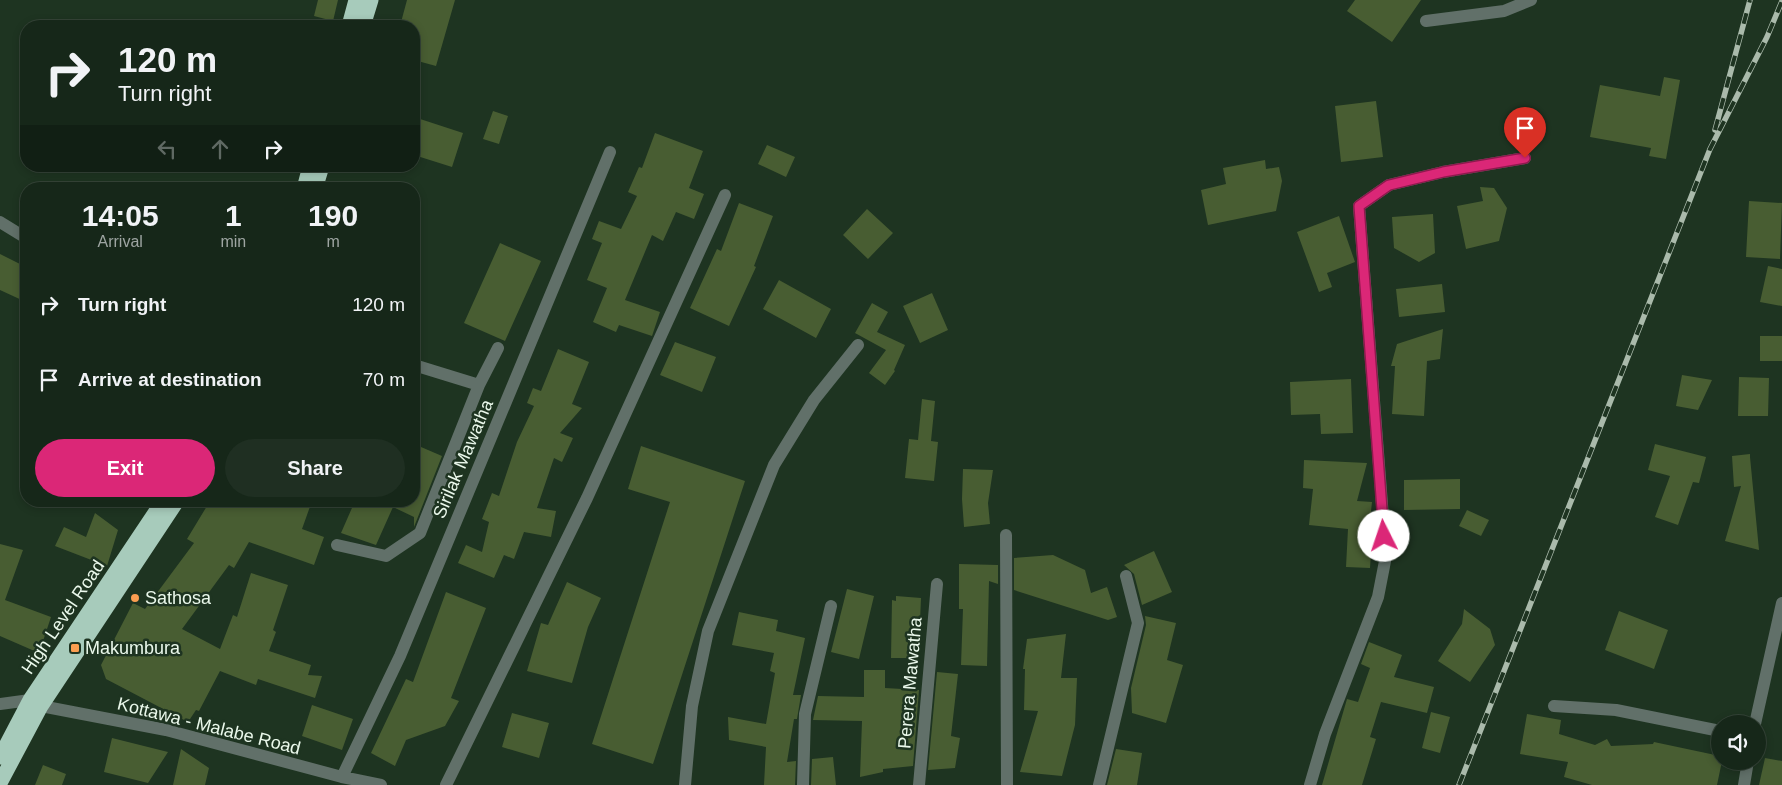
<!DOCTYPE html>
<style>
:root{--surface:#162719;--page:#1f2f22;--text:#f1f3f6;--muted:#9ea5a2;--line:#354438;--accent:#db2777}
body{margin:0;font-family:Helvetica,sans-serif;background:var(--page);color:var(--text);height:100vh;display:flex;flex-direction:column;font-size:19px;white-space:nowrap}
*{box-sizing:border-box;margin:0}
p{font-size:16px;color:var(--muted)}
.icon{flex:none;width:28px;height:28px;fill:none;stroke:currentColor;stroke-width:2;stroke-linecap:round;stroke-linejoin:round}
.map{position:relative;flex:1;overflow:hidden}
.side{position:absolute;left:20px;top:182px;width:400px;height:325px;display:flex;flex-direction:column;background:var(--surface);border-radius:20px;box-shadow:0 2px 8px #0003,0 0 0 1px var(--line)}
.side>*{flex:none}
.banner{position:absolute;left:20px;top:20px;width:400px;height:152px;border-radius:20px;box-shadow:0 2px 8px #0003,0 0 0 1px var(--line);background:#162719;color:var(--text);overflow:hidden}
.controls{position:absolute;left:1711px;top:715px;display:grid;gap:10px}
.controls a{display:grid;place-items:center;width:55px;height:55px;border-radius:50%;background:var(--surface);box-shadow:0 2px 8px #0003,0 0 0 1px var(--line);font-size:25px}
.pin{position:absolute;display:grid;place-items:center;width:42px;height:42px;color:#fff;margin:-51px -21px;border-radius:50% 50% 50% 0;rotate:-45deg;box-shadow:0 0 5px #0007}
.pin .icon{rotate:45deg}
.me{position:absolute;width:55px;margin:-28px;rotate:356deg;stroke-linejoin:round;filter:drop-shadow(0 0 4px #0008)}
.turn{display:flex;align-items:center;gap:18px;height:105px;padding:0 15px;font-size:22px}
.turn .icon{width:65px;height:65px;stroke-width:2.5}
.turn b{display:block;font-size:35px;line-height:42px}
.lanes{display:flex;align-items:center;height:48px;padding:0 15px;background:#0003;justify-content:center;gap:25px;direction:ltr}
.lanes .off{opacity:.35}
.eta{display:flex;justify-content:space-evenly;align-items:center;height:85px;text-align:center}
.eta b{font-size:30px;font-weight:700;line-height:35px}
.button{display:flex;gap:10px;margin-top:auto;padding:10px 15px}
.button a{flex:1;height:58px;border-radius:30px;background:var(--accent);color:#fff;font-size:20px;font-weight:700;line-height:58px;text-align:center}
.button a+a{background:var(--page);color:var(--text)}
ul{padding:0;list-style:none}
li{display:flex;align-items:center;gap:15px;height:75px;padding:0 15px}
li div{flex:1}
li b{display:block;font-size:19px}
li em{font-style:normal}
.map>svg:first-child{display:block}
</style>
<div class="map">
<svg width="1782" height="785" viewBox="0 0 1782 785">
<rect width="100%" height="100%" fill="#1e3421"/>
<!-- building -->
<path fill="#485d32" d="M 318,0 L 338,0 L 333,21 L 314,16 Z
M 407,0 L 455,0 L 436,66 L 414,60 L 414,26 L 400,26 Z
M 1355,0 L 1421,0 L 1392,42 L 1347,11 Z
M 1664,77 L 1680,80 L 1666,159 L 1649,156 L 1651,148 L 1590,137 L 1600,85 L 1660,96 Z
M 1376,101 L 1383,157 L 1341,162 L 1335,106 Z
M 493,111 L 508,116 L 499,144 L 483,139 Z
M 414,117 L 463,133 L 452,167 L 414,155 Z
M 655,133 L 703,151 L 689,188 L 704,194 L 694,219 L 676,212 L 663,241 L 652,235 L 625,300 L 660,312 L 652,336 L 619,325 L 616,332 L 593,322 L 607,288 L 587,280 L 602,243 L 592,239 L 599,221 L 621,229 L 637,196 L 628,192 L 639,167 L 642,168 Z
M 767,145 L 795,157 L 786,177 L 758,164 Z
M 1265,160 L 1266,169 L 1279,167 L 1282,181 L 1276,211 L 1208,225 L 1201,190 L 1226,184 L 1223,168 Z
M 1480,187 L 1494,188 L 1507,208 L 1499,241 L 1466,249 L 1457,206 L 1483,201 Z
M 1749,201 L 1782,203 L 1780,259 L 1746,257 Z
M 739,203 L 773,216 L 754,266 L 756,267 L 729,326 L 690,308 L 717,249 L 721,251 Z
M 867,209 L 893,233 L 868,259 L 843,235 Z
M 1433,214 L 1435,253 L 1419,262 L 1394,248 L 1392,217 Z
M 1339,216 L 1355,262 L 1327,273 L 1332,287 L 1319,292 L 1297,232 Z
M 500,243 L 541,261 L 505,341 L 464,323 Z
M 0,254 L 26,267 L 26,302 L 0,290 Z
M 1768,266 L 1782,269 L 1782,306 L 1760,302 Z
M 779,280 L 831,309 L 816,338 L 763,309 Z
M 1442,284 L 1445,312 L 1399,317 L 1396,289 Z
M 932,293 L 948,330 L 920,343 L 903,306 Z
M 872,303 L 888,312 L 877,332 L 905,345 L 894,370 L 895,371 L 885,385 L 869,373 L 886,350 L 855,333 Z
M 1443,329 L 1440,359 L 1427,361 L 1424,416 L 1392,414 L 1395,366 L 1391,366 L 1397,344 Z
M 1760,336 L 1782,336 L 1782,361 L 1760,361 Z
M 675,342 L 716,357 L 702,392 L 660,375 Z
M 558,349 L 589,362 L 572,404 L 582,408 L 560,433 L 573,438 L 562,462 L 554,458 L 537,508 L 556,511 L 551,537 L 524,532 L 514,559 L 504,555 L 494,578 L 458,563 L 466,545 L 482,552 L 489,522 L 482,519 L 492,493 L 499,496 L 517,442 L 534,406 L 527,403 L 533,388 L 541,391 Z
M 1682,375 L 1712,380 L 1698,410 L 1676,406 Z
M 1739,377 L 1769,378 L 1768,416 L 1738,416 Z
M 1351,379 L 1353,433 L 1321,434 L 1320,414 L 1291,415 L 1290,382 Z
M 922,399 L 935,401 L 931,441 L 938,442 L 934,481 L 905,478 L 909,439 L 918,440 Z
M 414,444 L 442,456 L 414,527 L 414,517 L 393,507 L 376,545 L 341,533 L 355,501 L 414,501 Z
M 1655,444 L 1706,457 L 1699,483 L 1693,482 L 1678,525 L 1655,517 L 1670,476 L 1648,470 Z
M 641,446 L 745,481 L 653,764 L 592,744 L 670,502 L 628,489 Z
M 1750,454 L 1750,457 L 1759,550 L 1725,541 L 1741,486 L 1734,487 L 1732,456 Z
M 1304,460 L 1367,463 L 1357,501 L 1372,502 L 1368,539 L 1372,539 L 1370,568 L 1346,567 L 1348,529 L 1309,525 L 1313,489 L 1303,488 Z
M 963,469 L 993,470 L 988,503 L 990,524 L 964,527 L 962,499 Z
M 1460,479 L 1460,509 L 1404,510 L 1404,480 Z
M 210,501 L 312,501 L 302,529 L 324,537 L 314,565 L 249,542 L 234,568 L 229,565 L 182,629 L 220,649 L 233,615 L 237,617 L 251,573 L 288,585 L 273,630 L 276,632 L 269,651 L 311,665 L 308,675 L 322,676 L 315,698 L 258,679 L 256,685 L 220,671 L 199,711 L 196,710 L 188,722 L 106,679 L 101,665 L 133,603 L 145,609 L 194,543 L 187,539 Z
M 1467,510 L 1489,520 L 1481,536 L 1459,526 Z
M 95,513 L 118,530 L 107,566 L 55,546 L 64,527 L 86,537 Z
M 0,544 L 23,550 L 5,600 L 51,617 L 39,653 L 0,636 Z
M 1154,551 L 1172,592 L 1142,605 L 1134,574 L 1124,565 Z
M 1053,555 L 1085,570 L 1091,593 L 1107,587 L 1117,617 L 1108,620 L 1014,590 L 1014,558 Z
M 959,564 L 998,565 L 998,584 L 989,581 L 987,666 L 961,665 L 963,609 L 959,609 Z
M 567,582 L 601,598 L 588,627 L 572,683 L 527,671 L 541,623 L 548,625 Z
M 847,589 L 874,596 L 859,659 L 831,652 Z
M 446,592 L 486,608 L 451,698 L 459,701 L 445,726 L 406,740 L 395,766 L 371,753 L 406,679 L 413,682 Z
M 896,596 L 921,598 L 920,622 L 918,622 L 917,658 L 891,658 L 892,600 L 896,601 Z
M 1464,609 L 1490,629 L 1495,645 L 1470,682 L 1438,661 L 1462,624 Z
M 1619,611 L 1668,630 L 1654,669 L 1605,650 Z
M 739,612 L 778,620 L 776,631 L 805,638 L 793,695 L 801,695 L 797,719 L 794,719 L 787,762 L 796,761 L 795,785 L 764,785 L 766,747 L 729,740 L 728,717 L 766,724 L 775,673 L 770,671 L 774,653 L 732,645 Z
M 1145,616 L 1176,623 L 1167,660 L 1183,665 L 1166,723 L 1132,713 L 1131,688 L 1146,625 Z
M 1066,634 L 1061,678 L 1077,678 L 1075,725 L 1062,776 L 1020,772 L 1038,711 L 1024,710 L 1025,669 L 1023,669 L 1027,639 Z
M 1369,642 L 1402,655 L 1394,677 L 1434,687 L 1427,713 L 1381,702 L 1370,737 L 1376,739 L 1362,785 L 1322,785 L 1347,699 L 1358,702 L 1370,668 L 1361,664 Z
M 864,670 L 885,670 L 885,688 L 919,690 L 913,766 L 883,769 L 883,772 L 860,777 L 862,721 L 813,720 L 818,696 L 864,697 Z
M 937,672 L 958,674 L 951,736 L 960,738 L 955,768 L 928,770 Z
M 312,705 L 353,719 L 342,750 L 302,736 Z
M 1431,712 L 1450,717 L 1440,753 L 1422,748 Z
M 512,713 L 549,723 L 539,758 L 502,747 Z
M 1527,714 L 1561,720 L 1559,734 L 1595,745 L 1607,739 L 1611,746 L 1653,744 L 1654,742 L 1720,756 L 1720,761 L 1722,761 L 1717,785 L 1592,785 L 1564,777 L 1568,762 L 1520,754 Z
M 112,738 L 168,752 L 148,783 L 104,772 Z
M 181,749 L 209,768 L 205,785 L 173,785 Z
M 1116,749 L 1142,753 L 1137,785 L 1107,785 Z
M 833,757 L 836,785 L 811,785 L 812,759 Z
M 1765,758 L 1782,761 L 1782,785 L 1759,785 Z
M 43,765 L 66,774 L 62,785 L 35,785 Z"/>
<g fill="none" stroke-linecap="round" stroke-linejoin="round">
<!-- minor -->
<path stroke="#617069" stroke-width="12" d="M 1426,21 L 1504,11 L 1531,0
M 0,222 L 26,238
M 479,385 L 498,348
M 1006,535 L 1007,785
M 337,545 L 386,556 L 420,533 L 479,385 L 414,365
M 0,704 L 30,700 L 41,706 L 166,730 L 342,777 L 381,785
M 1554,706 L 1616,710 L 1720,731
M 1755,724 L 1782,603
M 342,777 L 400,656 L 610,152
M 446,785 L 587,498 L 725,195
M 685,785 L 692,706 L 708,631 L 774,465 L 814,400 L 858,345
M 803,785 L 805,714 L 831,606
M 919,785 L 937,584
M 1099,785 L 1138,623 L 1126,576
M 1310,785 L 1325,734 L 1378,597 L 1386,556 L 1359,206 L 1389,185 L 1443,172 L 1525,158
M 1744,785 L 1748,761"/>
<!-- highway -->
<path stroke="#a7cbbb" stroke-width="15" d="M 349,26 L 356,0
M 363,26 L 371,0
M 304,189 L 310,166
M 315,189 L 322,166
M 0,757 L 30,700 L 163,501
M 0,783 L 41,706 L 177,501"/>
<!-- rail casing -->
<g stroke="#aabaab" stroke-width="5.5">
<path id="rail" d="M 1715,130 L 1750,0
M 1459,785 L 1710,149 L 1767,37 L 1782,1"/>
</g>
<!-- rail -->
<use href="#rail" stroke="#1e3421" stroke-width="4" stroke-dasharray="11" stroke-linecap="butt"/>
</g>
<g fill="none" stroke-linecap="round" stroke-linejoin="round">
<!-- route casing -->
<g stroke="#8e194d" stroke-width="12">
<path id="route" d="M 1384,536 L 1359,206 L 1389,185 L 1443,172 L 1525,158"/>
</g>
<!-- route -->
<use href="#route" stroke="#db2777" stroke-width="9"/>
</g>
<!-- markers -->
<g fill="#fb9e51" stroke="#1e3421" stroke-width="2">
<circle cx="135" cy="598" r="5"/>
<rect x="70" y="643" width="10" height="10" rx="2.5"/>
</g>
<g text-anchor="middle" stroke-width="5" stroke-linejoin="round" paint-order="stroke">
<!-- street labels -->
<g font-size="18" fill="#eaf8eb" stroke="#1e3421">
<text transform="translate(463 459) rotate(-67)" y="6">Sirilak Mawatha</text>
<text transform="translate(63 617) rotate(-56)" y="6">High Level Road</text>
<text transform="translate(910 683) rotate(-85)" y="6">Perera Mawatha</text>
<text transform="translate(209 726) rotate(14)" y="6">Kottawa - Malabe Road</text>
</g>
<!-- poi labels -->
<g font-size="18" fill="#eaf8eb" stroke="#1e3421" text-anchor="start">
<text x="145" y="604">Sathosa</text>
<text x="85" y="654">Makumbura</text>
</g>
</g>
</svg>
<div class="controls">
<a><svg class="icon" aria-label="sound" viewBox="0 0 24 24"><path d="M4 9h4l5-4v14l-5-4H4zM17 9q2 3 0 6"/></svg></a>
</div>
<div class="pin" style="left:1525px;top:158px;background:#d93025"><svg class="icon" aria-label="arrive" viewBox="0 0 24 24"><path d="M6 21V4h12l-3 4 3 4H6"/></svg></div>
<svg class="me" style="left:1384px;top:536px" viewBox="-20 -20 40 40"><circle r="19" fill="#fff"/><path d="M0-13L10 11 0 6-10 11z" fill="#db2777"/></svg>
<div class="banner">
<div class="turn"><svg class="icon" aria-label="right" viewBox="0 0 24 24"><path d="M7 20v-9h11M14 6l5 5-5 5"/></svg><div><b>120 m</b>Turn right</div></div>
<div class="lanes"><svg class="icon off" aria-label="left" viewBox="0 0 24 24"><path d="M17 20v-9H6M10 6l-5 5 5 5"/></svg><svg class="icon off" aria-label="ahead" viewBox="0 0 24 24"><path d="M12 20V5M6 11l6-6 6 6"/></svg><svg class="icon" aria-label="right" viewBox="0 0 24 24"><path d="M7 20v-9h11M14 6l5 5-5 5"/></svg></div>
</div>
<section class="side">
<div class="eta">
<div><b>14:05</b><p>Arrival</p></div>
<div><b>1</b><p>min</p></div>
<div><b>190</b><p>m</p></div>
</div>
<ul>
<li><svg class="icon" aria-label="right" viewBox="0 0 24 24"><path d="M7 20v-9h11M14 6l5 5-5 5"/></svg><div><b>Turn right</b></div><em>120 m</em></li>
<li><svg class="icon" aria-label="arrive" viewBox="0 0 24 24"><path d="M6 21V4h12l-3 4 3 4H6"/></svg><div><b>Arrive at destination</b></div><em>70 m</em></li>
</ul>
<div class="button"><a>Exit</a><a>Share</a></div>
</section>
</div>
